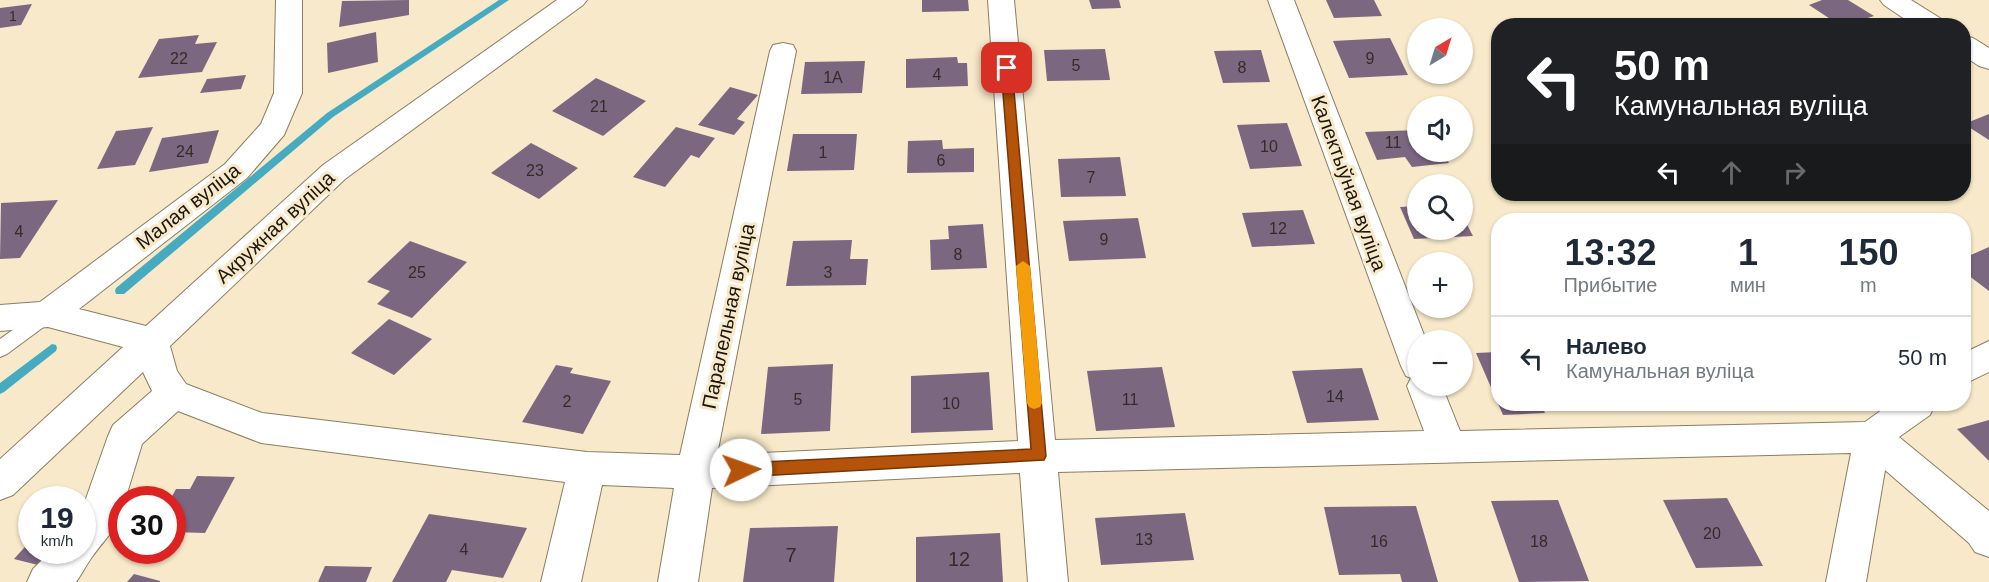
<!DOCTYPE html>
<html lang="ru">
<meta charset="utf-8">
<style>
:root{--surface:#fff;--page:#f2f2f3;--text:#1f2937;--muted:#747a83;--line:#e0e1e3}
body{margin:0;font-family:Arial,sans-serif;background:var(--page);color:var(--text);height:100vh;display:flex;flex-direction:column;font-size:22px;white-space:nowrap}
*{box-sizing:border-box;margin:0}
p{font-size:20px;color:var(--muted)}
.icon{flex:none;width:33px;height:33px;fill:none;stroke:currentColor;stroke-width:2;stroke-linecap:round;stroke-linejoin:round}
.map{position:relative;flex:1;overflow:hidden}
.details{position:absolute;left:1491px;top:213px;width:480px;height:198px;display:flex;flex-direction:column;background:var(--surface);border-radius:24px;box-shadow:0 2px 4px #0004}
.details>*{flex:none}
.banner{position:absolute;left:1491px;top:18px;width:480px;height:183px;border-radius:24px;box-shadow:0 2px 4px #0004;background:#202124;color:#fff;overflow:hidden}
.needle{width:39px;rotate:38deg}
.tools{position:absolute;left:1407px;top:18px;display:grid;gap:12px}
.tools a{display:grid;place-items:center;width:66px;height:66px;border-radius:50%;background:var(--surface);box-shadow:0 2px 4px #0004;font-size:30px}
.speed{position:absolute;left:18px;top:486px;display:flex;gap:12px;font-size:30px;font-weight:700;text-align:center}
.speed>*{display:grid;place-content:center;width:78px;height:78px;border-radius:50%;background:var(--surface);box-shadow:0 2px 4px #0004;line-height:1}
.speed small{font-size:15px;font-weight:400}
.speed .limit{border:9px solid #d22;background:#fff;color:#111}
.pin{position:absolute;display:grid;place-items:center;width:51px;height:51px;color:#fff;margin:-26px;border-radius:12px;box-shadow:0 3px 9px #0006}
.me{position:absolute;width:66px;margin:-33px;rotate:87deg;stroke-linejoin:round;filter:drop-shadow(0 0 4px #0008)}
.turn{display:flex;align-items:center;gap:21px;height:126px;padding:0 24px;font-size:27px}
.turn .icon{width:78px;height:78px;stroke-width:2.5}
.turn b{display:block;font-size:42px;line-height:51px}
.lanes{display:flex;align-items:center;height:57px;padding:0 24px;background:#0003;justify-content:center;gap:30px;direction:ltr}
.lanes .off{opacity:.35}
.eta{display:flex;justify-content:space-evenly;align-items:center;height:102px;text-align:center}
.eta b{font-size:36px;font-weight:800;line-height:42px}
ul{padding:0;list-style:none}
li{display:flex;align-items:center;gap:18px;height:84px;padding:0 24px;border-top:2px solid var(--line)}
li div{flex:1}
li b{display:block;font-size:22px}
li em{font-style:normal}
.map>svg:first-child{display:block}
</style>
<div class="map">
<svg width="1989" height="582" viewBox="0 0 1989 582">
<rect width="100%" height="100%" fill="#f7e9c9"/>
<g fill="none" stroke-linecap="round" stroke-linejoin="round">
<!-- stream -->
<path fill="#46abc0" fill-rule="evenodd" d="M 499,0 L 509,0 L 333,117 L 124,294 L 116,294 L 115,291 L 116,288 L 327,113 Z
M 52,344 L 56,345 L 57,348 L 56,351 L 4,392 L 0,394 L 0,383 Z"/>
</g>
<!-- building -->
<path fill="#7b6780" d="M 409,0 L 409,15 L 339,27 L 342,1 Z
M 922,0 L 968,0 L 969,11 L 922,12 Z
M 1089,0 L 1119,0 L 1121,8 L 1092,9 Z
M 1326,0 L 1374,0 L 1382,16 L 1334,18 Z
M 1822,0 L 1848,0 L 1874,16 L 1841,26 L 1809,5 Z
M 32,4 L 21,25 L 0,28 L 0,8 Z
M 376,32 L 378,62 L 328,73 L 327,43 Z
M 199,35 L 195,44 L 217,42 L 202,72 L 138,78 L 159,39 Z
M 1390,38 L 1408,75 L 1349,78 L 1333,41 Z
M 1105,49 L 1110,80 L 1047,81 L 1044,50 Z
M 1261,50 L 1270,82 L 1223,83 L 1214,51 Z
M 957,57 L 958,63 L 967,63 L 968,86 L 906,88 L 906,59 Z
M 865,61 L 862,93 L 801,94 L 805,62 Z
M 246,75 L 241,89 L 200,93 L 207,79 Z
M 596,78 L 646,101 L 603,136 L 552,111 Z
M 730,87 L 758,95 L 737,119 L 745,122 L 734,135 L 698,125 Z
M 1989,114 L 1989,140 L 1964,124 Z
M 1287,123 L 1302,166 L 1250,169 L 1237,125 Z
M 153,127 L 135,165 L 97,169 L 116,131 Z
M 676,127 L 715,138 L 699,158 L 691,155 L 665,187 L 633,177 Z
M 219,130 L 208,163 L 149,172 L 162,138 Z
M 1418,130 L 1418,152 L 1442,152 L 1449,163 L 1412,167 L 1405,157 L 1377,160 L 1365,132 Z
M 793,134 L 857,134 L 854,170 L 787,171 Z
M 942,140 L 943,149 L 974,148 L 974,172 L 907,173 L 908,141 Z
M 531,143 L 578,168 L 539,199 L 491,173 Z
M 1120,157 L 1126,196 L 1061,197 L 1058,159 Z
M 58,200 L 20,258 L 0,259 L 1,203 Z
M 1418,206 L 1418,230 L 1462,230 L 1462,215 L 1473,236 L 1414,239 L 1400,207 Z
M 1303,210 L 1315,244 L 1252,247 L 1242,213 Z
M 1138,218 L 1146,258 L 1069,261 L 1063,221 Z
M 983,224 L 987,268 L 931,270 L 930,240 L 949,239 L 948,226 Z
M 852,240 L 850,259 L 868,259 L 866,285 L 786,286 L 793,241 Z
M 410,241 L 467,262 L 412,318 L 377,304 L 390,291 L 367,282 Z
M 1989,247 L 1989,291 L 1964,272 L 1964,258 Z
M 389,319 L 432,339 L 394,375 L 351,353 Z
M 1498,352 L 1498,404 L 1541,404 L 1545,413 L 1503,415 L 1476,353 Z
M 833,364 L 830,431 L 761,434 L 768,367 Z
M 556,365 L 573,368 L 570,373 L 611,381 L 583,434 L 522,422 Z
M 1162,367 L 1175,427 L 1096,431 L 1087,371 Z
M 1362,368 L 1379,420 L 1307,423 L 1292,371 Z
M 989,372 L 993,430 L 911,433 L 911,376 Z
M 1989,420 L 1989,461 L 1957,429 Z
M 197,476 L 235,477 L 205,533 L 172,532 L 172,500 L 170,500 L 176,489 L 190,489 Z
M 1727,498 L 1763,566 L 1696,568 L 1663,500 Z
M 1558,500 L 1589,581 L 1519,582 L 1491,501 Z
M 1416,506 L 1438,582 L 1402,582 L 1400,574 L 1339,575 L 1324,507 Z
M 1185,513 L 1194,560 L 1101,565 L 1095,518 Z
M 429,514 L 527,528 L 503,578 L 452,570 L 446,582 L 392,582 Z
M 838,526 L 834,582 L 743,582 L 750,528 Z
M 1000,533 L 1003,582 L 916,582 L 916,537 Z
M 32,539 L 32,550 L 64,550 L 50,568 L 14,559 Z
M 325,566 L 372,567 L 366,582 L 318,582 Z
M 134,574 L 160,581 L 160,582 L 127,582 Z"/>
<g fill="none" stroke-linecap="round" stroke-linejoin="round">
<!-- service casing -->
<g stroke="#8b7e61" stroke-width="2">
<path id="service" d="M 47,308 L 53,310 L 56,315 L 53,320 L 7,354 L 0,357 L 0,339 L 41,310 Z"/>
</g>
<!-- minor casing -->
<g stroke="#8b7e61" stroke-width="2">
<path id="minor" d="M 276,0 L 302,0 L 302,93 L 284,135 L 247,178 L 79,309 L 146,326 L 323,165 L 557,0 L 587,0 L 583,5 L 345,179 L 170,346 L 177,371 L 186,384 L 262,413 L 587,452 L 680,455 L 770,51 L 773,45 L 783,43 L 793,45 L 796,51 L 717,455 L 1018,441 L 988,0 L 1014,0 L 1055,440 L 1424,431 L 1407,386 L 1411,378 L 1406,376 L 1401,366 L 1268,0 L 1294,0 L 1426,340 L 1418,340 L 1418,386 L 1442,386 L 1460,431 L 1865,422 L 1890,404 L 1935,404 L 1930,415 L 1899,437 L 1989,511 L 1989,557 L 1975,552 L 1969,543 L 1885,470 L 1866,582 L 1826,582 L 1851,453 L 1058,472 L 1068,582 L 1028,582 L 1020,473 L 712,488 L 698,582 L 658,582 L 674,488 L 602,485 L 581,582 L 541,582 L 565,482 L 261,443 L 178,411 L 142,444 L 125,500 L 122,500 C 122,526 105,538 92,557 C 86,565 82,574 76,582 L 27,582 L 33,569 L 52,550 L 82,550 L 82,510 L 108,436 L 113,425 L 152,391 L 143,372 L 13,495 L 0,500 L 0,459 L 123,347 L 48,327 L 0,331 L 0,305 L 40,302 L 225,164 L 261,124 L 274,93 Z
M 1880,0 L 1911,0 L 1943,20 L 1947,26 L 1915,26 L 1884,5 Z
M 1964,36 L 1973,38 L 1989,48 L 1989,69 L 1979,66 L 1964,56 Z
M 1989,341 L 1989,372 L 1964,384 L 1964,353 Z"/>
</g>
<!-- service -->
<use href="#service" fill="#fff" fill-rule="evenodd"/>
<!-- minor -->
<use href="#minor" fill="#fff" fill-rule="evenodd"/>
</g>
<!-- route -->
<path fill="#b45309" stroke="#753606" stroke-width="1.5" d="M 1007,65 L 1012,68 L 1046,456 L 1044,460 L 741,477 L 736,475 L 733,470 L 736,465 L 741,463 L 1031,449 L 1001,68 Z"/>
<!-- slow -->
<path fill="#f59e0b" d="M 1023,261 L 1030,266 L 1042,403 L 1040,407 L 1034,409 L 1029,407 L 1027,403 L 1016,266 Z"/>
<g text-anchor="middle" stroke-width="6" stroke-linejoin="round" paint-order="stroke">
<!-- far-number labels -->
<g font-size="14" fill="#342b29">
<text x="13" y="21">1</text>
</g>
<!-- number labels -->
<g font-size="16" fill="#342b29">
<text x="179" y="64">22</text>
<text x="1370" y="64">9</text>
<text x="1076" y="71">5</text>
<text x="1242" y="73">8</text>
<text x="937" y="80">4</text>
<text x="833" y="83">1А</text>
<text x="599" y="112">21</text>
<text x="1393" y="148">11</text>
<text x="1269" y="152">10</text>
<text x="185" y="157">24</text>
<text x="823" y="158">1</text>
<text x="941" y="166">6</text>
<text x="535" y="176">23</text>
<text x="1091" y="183">7</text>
<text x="1278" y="234">12</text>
<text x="19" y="237">4</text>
<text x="1104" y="245">9</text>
<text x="958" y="260">8</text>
<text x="417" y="278">25</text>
<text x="828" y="278">3</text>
<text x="1335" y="402">14</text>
<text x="798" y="405">5</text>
<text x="1130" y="405">11</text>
<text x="567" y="407">2</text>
<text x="951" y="409">10</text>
<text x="1712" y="539">20</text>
<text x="1144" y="545">13</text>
<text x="1379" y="547">16</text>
<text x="1539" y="547">18</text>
<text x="464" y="555">4</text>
</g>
<!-- street labels -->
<g font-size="20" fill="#1c170c" stroke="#f7e9c9">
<text transform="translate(1349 183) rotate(70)" y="7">Калектыўная вуліца</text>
<text transform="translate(188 206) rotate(-38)" y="7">Малая вуліца</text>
<text transform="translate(275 227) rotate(-43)" y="7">Акружная вуліца</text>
<text transform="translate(728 316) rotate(-78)" y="7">Паралельная вуліца</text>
</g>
<!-- near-number labels -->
<g font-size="20" fill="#342b29">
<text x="791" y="562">7</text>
<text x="959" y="566">12</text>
</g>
</g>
</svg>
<div class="tools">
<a><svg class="needle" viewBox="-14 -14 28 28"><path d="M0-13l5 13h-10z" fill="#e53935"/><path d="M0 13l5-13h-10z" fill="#747a83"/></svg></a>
<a><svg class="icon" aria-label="sound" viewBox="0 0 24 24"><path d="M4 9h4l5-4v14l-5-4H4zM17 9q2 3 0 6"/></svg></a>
<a><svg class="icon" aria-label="search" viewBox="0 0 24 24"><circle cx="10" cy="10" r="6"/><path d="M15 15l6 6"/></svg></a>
<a>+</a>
<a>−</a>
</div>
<div class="speed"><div>19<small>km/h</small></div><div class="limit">30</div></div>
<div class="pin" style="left:1007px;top:68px;background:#d93025"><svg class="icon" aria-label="arrive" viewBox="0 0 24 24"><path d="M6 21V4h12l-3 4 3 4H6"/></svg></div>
<svg class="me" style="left:741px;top:470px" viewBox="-20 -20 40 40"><circle r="19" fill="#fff"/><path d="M0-13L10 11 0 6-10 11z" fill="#b45309"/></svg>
<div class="banner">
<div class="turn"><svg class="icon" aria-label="left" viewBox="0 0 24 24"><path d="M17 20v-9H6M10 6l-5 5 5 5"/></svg><div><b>50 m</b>Камунальная вуліца</div></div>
<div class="lanes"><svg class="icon" aria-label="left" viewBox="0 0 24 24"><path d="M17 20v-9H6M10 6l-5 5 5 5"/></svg><svg class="icon off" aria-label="ahead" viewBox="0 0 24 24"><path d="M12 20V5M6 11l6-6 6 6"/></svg><svg class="icon off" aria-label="right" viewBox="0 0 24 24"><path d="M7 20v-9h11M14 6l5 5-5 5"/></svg></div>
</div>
<section class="details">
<div class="eta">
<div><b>13:32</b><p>Прибытие</p></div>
<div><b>1</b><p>мин</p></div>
<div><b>150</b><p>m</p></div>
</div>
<ul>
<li><svg class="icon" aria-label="left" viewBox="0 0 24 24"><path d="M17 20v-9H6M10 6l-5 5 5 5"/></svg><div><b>Налево</b><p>Камунальная вуліца</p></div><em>50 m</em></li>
</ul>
</section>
</div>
